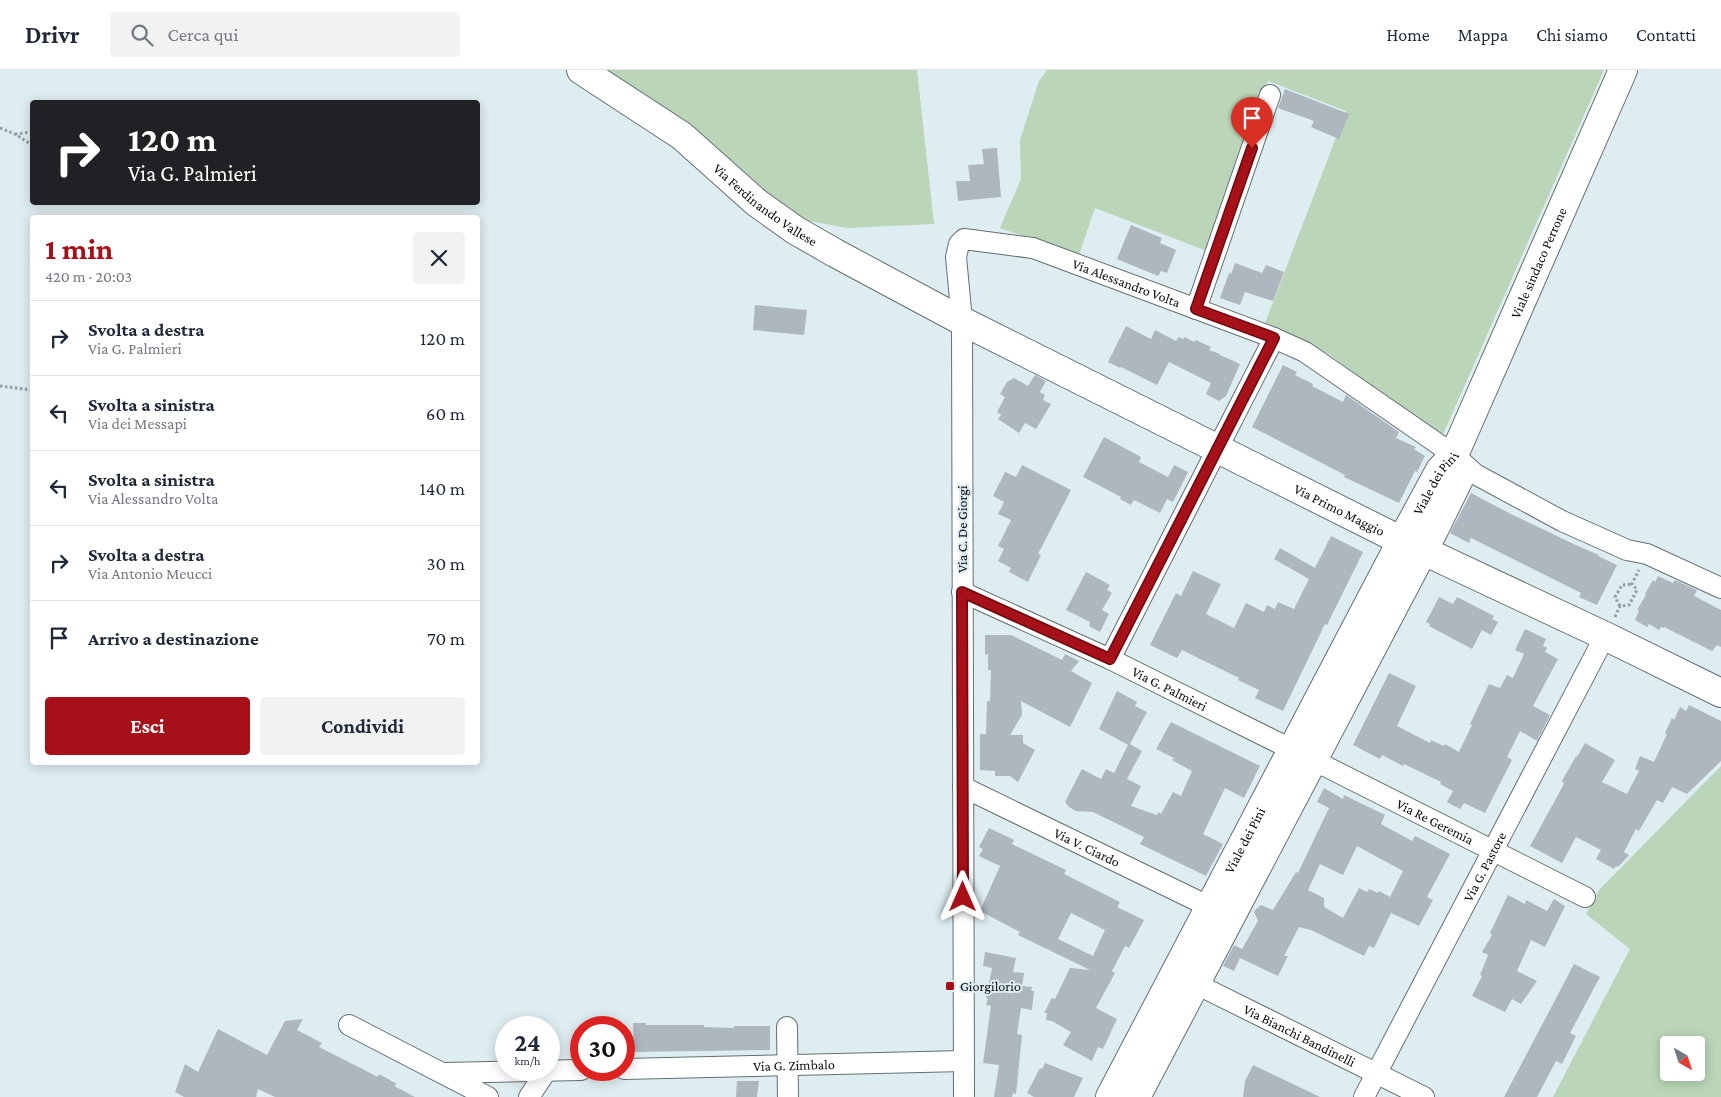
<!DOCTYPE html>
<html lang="it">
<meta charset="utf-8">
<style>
:root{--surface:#fff;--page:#f2f2f3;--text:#1f2937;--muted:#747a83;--line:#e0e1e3;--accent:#a61018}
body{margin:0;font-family:"Crimson Pro",serif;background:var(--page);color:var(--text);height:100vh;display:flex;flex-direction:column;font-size:19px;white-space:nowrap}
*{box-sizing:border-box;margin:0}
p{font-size:16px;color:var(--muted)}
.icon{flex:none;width:28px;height:28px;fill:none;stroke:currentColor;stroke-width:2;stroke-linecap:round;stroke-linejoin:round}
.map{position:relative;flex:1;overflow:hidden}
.details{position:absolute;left:30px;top:145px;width:450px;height:550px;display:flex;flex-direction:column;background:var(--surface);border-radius:5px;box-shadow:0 2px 12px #0003}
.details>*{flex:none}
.banner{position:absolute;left:30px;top:30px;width:450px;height:105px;border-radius:5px;box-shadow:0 2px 12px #0003;background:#202124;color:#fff;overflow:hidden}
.needle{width:32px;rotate:141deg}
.fabs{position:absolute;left:1660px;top:966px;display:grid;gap:10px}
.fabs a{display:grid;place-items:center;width:45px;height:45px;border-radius:5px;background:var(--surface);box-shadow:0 2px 12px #0003;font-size:25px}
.speed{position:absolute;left:495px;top:946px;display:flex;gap:10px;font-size:25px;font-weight:700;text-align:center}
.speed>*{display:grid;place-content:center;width:65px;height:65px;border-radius:50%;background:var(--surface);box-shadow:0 2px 12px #0003;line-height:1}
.speed small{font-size:12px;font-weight:400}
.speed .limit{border:8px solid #d22;background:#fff;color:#111}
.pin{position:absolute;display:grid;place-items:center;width:42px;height:42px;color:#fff;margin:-51px -21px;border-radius:50% 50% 50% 0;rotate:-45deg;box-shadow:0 0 5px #0007}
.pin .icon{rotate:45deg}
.me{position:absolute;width:55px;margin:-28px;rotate:0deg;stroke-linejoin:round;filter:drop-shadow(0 0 4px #0008)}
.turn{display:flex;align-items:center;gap:18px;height:105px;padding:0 15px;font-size:22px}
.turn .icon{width:65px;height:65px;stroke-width:2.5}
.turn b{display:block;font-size:35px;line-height:42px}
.round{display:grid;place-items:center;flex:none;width:52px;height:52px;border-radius:5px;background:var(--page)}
.overview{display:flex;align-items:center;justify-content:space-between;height:85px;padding:0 15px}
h1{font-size:30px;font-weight:700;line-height:38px;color:var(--accent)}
.button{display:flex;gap:10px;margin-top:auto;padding:10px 15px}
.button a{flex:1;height:58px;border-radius:5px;background:var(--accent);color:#fff;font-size:20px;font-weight:700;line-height:58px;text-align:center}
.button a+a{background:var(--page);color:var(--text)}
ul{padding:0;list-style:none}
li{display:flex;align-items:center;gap:15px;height:75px;padding:0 15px;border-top:1px solid var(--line)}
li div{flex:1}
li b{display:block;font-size:19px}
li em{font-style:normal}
header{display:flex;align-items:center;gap:30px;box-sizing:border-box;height:70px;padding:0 25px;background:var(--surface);border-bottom:1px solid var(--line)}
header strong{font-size:24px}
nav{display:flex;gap:28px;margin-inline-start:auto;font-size:18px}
.search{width:350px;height:45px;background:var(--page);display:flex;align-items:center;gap:12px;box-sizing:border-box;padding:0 18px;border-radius:5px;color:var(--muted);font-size:19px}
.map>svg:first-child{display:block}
</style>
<header>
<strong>Drivr</strong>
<div class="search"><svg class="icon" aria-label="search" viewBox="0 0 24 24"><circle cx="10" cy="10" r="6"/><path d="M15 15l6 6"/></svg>Cerca qui</div>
<nav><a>Home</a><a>Mappa</a><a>Chi siamo</a><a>Contatti</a></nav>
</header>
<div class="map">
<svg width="1721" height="1027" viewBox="0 0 1721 1027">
<rect width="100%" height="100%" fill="#deedf1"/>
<!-- green -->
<path fill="#bad5b7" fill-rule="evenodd" d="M 599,0 L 917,0 L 934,154 L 847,158 L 799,149 Z
M 1047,0 L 1604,0 L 1441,369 L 1329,284 L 1264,256 L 1346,41 L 1268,11 L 1207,181 L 1095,138 L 1079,185 L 1000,158 L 1021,109 L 1020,70 L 1039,11 Z
M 1721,696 L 1721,1027 L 1553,1027 L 1630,879 L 1586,844 L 1599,820 ZM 1669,975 L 1696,975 L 1696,1002 L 1669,1002 Z"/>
<!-- building -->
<path fill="#aeb7c0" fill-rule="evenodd" d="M 1285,19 L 1349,44 L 1339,69 L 1311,57 L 1314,51 L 1278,38 Z
M 997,78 L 1001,127 L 958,131 L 956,111 L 970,111 L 968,95 L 984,94 L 982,79 Z
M 1131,155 L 1162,168 L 1160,173 L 1176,180 L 1167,203 L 1161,201 L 1158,206 L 1117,189 Z
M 1235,193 L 1262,203 L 1266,195 L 1284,202 L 1273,231 L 1245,222 L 1240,235 L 1220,228 L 1229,203 L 1231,204 Z
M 755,235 L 807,240 L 804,265 L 753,260 Z
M 1126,256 L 1151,269 L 1155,260 L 1176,271 L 1179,267 L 1183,269 L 1185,267 L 1194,272 L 1196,270 L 1211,277 L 1209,280 L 1220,284 L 1220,285 L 1240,294 L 1226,326 L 1219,331 L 1206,324 L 1211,313 L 1169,292 L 1157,315 L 1121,297 L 1120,298 L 1108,292 Z
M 1283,295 L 1297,302 L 1295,305 L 1313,314 L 1312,316 L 1343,332 L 1346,325 L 1399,362 L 1396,368 L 1416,377 L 1414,379 L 1425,386 L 1417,402 L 1415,401 L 1399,433 L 1344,407 L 1345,405 L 1252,357 Z
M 1035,305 L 1046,311 L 1040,322 L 1045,325 L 1043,330 L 1051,334 L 1036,359 L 1025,353 L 1019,363 L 998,349 L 1001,345 L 997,342 L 1005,327 L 1000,324 L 1007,312 L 1014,308 L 1028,316 Z
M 1104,367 L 1141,387 L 1139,392 L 1168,407 L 1174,395 L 1188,402 L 1173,432 L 1167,429 L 1160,443 L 1134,430 L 1131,435 L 1120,429 L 1121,427 L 1083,407 Z
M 1022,395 L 1071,420 L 1038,484 L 1041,485 L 1028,512 L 1009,502 L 1011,498 L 998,491 L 1004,479 L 998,476 L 1011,450 L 998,444 L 1004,432 L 993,426 L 1005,402 L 1016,407 Z
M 1471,423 L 1511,444 L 1580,477 L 1599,485 L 1598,486 L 1617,495 L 1597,535 L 1579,527 L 1581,523 L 1471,468 L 1469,473 L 1450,463 Z
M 1331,466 L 1363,482 L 1327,555 L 1325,554 L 1283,641 L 1255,628 L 1259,620 L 1238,610 L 1239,608 L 1182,580 L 1177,588 L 1150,575 L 1176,523 L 1181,526 L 1193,501 L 1221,514 L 1206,544 L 1234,558 L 1246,533 L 1264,542 L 1267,535 L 1275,539 L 1278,532 L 1294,539 L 1309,509 L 1274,489 L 1280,478 L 1315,498 Z
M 1086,502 L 1110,515 L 1107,520 L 1112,523 L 1102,540 L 1109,544 L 1100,562 L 1089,556 L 1090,552 L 1066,540 Z
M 1658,506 L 1673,513 L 1675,510 L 1697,520 L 1694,526 L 1721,540 L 1721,577 L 1717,575 L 1712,581 L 1664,557 L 1664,558 L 1661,557 L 1659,560 L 1649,554 L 1647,557 L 1635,550 L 1639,541 L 1637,540 L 1646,525 L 1645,524 L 1653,510 L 1655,512 Z
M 1439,527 L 1453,534 L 1457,527 L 1494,546 L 1492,549 L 1498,552 L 1491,565 L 1482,560 L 1472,579 L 1429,556 L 1430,554 L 1426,552 Z
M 1525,559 L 1546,569 L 1543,576 L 1547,578 L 1545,582 L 1558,589 L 1533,636 L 1550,645 L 1537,671 L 1520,661 L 1507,687 L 1512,690 L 1485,743 L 1464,733 L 1460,739 L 1447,732 L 1453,721 L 1440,714 L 1441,712 L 1404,694 L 1403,696 L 1382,685 L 1380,689 L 1353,675 L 1389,603 L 1416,616 L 1397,656 L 1430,673 L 1431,670 L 1444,676 L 1445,674 L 1459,682 L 1472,655 L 1470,654 L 1489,614 L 1500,618 L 1507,605 L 1513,608 L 1524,584 L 1515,580 Z
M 985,565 L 1011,565 L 1062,590 L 1065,584 L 1079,591 L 1071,601 L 1092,613 L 1070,657 L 1021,631 L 1022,645 L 1010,665 L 1023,665 L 1023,673 L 1035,680 L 1018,712 L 1010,706 L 995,706 L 995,701 L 980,700 L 980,664 L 986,664 L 987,631 L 990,631 L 991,600 L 988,600 L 988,584 L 985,585 Z
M 1117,621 L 1137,632 L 1135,636 L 1147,642 L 1130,674 L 1142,681 L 1127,709 L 1141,716 L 1131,736 L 1157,745 L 1158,742 L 1161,744 L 1173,722 L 1181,726 L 1192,701 L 1172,690 L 1174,688 L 1156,679 L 1171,652 L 1260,696 L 1244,728 L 1225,718 L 1203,764 L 1223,774 L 1206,806 L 1140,774 L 1144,767 L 1093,742 L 1076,741 L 1069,737 L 1065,732 L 1082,699 L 1101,709 L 1106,699 L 1114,703 L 1128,675 L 1099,659 Z
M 1689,635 L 1721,651 L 1721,691 L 1687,724 L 1672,717 L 1663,733 L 1657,730 L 1639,761 L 1636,759 L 1624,782 L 1629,785 L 1618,797 L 1616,796 L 1614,799 L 1596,789 L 1601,780 L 1576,767 L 1562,793 L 1530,776 L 1564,714 L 1562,711 L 1576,686 L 1577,687 L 1585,673 L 1615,690 L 1602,712 L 1627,724 L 1639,701 L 1635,699 L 1640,686 L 1654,692 L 1667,664 L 1665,663 L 1672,648 L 1674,650 L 1680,637 L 1686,641 Z
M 1324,718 L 1343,729 L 1344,725 L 1385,745 L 1381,754 L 1412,771 L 1415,766 L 1450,784 L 1427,827 L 1433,830 L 1419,856 L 1391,843 L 1374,878 L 1369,876 L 1364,886 L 1311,860 L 1299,857 L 1284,886 L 1288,886 L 1278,906 L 1240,888 L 1234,901 L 1223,896 L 1234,875 L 1242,879 L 1258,851 L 1254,841 L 1261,835 L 1273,840 L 1296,802 L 1298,803 L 1329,738 L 1317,732 ZM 1357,776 L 1403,801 L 1390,827 L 1379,821 L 1378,823 L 1369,819 L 1367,822 L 1359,818 L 1343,848 L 1324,837 L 1324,828 L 1308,820 L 1320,794 L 1343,805 Z
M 989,758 L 1014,770 L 1012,774 L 1066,800 L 1064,804 L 1120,832 L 1117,837 L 1144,850 L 1129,878 L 1125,876 L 1112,901 L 1115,903 L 1096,938 L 1117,949 L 1103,979 L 1098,977 L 1092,991 L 1063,975 L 1071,962 L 1052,951 L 1046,950 L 1047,943 L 1044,943 L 1052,928 L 1055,929 L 1070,898 L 1090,900 L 1018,865 L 1020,862 L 980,841 L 1000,796 L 979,786 L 983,779 L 979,777 ZM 1071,843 L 1105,860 L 1093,886 L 1058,869 Z
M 1508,825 L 1525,834 L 1526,830 L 1547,841 L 1554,829 L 1565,836 L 1545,877 L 1531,870 L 1517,901 L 1537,911 L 1521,934 L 1512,929 L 1505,942 L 1472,926 L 1482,906 L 1480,905 L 1488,885 L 1482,882 L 1492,865 L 1490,863 Z
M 985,882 L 1016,888 L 1013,902 L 1024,903 L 1022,916 L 1032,917 L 1031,921 L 1034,921 L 1032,940 L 1021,938 L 1017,964 L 1022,965 L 1016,1024 L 1013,1023 L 1012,1027 L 994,1027 L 999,995 L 983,993 L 991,936 L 986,935 L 988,929 L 986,928 L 992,898 L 983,896 Z
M 1574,894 L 1600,907 L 1570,963 L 1576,966 L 1562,994 L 1556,991 L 1537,1027 L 1504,1027 Z
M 303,949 L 297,960 L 322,973 L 319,977 L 378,1007 L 379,1004 L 397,1014 L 394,1016 L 415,1027 L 275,1027 L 258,1019 L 256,1027 L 184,1027 L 175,1022 L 185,994 L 198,1002 L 218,959 L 267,985 L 285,951 Z
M 633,953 L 646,953 L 646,955 L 704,955 L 704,957 L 734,958 L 734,956 L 770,956 L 770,980 L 634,982 Z
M 1045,993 L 1083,1008 L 1074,1027 L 1034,1027 L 1027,1023 L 1040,998 L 1042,999 Z
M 1253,995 L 1320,1027 L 1243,1027 L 1245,1011 Z
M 737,1011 L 759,1011 L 757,1027 L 736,1027 Z"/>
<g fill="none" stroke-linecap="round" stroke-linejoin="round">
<!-- street casing -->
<g stroke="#637073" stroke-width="22">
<g id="street">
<path d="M 1196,239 L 1270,25"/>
<path id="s1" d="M 962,522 L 1110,589 L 1313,690 L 1585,827"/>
<path d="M 1110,589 L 1274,268"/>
<path id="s2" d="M 963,717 L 1210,837"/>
<path id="s3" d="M 1184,908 L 1424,1027"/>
<path d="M 349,955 L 488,1027"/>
<path d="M 787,957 L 788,1027"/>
<path id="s4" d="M 624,999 L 964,991"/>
<path d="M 446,1003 L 581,1000"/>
<path d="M 529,1027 L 547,1000"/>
<path id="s5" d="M 964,1027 L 962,251 L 956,187 L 959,174 L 964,169 L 1033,178 L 1274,268 L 1305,282 L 1454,385 L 1475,404 L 1562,451 L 1627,480 L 1647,484 L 1721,518"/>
<path id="s6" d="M 1364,1027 L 1605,566"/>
</g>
</g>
<!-- secondary casing -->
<g stroke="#637073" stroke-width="30">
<g id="secondary">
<path id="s7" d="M 581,0 L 682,66 L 757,133 L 795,160 L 835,183 L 962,251 L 1394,467 L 1605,566 L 1721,623"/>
<path id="s8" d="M 1110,1027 L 1402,470 L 1440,400 L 1454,385 L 1623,0"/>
<path d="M 1136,1027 L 1433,462 L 1459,409 L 1454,385"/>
</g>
</g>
<!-- path -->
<path stroke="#929ea1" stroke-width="3" stroke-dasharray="2.5 2.5" stroke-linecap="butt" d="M 0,58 L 15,64 L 32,75
M 15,64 L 32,62
M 0,316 L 32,320
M 1620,536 L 1615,527 L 1622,515 L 1632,514
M 1615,547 L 1620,536 L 1629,535 L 1637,520 L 1632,514 L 1639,500"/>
<!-- street -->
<use href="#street" stroke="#fff" stroke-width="20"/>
<!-- secondary -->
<use href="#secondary" stroke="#fff" stroke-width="28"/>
</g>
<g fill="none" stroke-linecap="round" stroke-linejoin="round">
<!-- route casing -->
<g stroke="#6c0a10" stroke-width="12">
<path id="route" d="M 963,827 L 962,522 L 1110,589 L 1274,268 L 1196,239 L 1252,78"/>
</g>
<!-- route -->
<use href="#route" stroke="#a61018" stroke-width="9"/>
</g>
<!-- markers -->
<rect fill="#a61018" stroke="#deedf1" stroke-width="2" x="945" y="911" width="10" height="10" rx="2.5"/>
<g text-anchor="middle" stroke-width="4" stroke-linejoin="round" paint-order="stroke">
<!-- street labels -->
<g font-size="14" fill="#090e0f" stroke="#deedf1">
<text dy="5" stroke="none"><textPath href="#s7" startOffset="229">Via Ferdinando Vallese</textPath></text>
<text dy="5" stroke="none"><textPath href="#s8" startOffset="939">Viale sindaco Perrone</textPath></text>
<text dy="5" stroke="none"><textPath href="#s5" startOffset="1030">Via Alessandro Volta</textPath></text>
<text dy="5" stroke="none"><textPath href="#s8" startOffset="695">Viale dei Pini</textPath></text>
<text dy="5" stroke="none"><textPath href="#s7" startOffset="880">Via Primo Maggio</textPath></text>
<text transform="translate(962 459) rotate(-90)" y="5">Via C. De Giorgi</text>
<text dy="5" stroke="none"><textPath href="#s1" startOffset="229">Via G. Palmieri</textPath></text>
<text dy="5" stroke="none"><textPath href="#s1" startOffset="526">Via Re Geremia</textPath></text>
<text dy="5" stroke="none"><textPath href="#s8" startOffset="290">Viale dei Pini</textPath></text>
<text dy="5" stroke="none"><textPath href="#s2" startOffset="138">Via V. Ciardo</textPath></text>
<text dy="5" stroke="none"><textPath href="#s6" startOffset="260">Via G. Pastore</textPath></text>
<text dy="5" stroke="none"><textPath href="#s3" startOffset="129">Via Bianchi Bandinelli</textPath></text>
<text dy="5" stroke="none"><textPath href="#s4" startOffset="170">Via G. Zimbalo</textPath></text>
</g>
<!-- poi labels -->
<g font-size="14" fill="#090e0f" stroke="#deedf1" text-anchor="start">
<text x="960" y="921">Giorgilorio</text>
</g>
</g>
</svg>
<div class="fabs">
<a><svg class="needle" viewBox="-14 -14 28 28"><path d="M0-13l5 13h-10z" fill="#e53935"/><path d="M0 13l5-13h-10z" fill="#747a83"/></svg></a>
</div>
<div class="speed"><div>24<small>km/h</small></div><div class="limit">30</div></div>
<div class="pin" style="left:1252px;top:78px;background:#d93025"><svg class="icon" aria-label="arrive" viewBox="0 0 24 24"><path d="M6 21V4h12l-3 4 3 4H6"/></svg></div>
<svg class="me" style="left:963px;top:827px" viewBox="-20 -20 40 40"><path d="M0-17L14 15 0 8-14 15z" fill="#a61018" stroke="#fff" stroke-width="4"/></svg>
<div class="banner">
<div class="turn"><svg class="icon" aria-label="right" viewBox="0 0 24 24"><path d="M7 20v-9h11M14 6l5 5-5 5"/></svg><div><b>120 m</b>Via G. Palmieri</div></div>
</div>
<section class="details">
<div class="overview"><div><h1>1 min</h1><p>420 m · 20:03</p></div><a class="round"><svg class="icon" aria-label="close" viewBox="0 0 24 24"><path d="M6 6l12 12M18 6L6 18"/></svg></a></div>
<ul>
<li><svg class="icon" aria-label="right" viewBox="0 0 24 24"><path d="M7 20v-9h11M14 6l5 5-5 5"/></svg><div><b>Svolta a destra</b><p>Via G. Palmieri</p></div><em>120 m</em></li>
<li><svg class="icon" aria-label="left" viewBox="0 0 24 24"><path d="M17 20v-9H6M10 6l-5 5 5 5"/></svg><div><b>Svolta a sinistra</b><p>Via dei Messapi</p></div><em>60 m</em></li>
<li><svg class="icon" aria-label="left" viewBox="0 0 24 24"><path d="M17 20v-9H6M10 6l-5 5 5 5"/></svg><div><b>Svolta a sinistra</b><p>Via Alessandro Volta</p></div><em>140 m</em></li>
<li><svg class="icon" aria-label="right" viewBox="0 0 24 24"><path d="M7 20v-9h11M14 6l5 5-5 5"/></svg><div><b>Svolta a destra</b><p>Via Antonio Meucci</p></div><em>30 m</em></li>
<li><svg class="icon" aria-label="arrive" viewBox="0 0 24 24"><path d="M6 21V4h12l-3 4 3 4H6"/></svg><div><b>Arrivo a destinazione</b></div><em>70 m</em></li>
</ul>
<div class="button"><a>Esci</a><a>Condividi</a></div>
</section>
</div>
